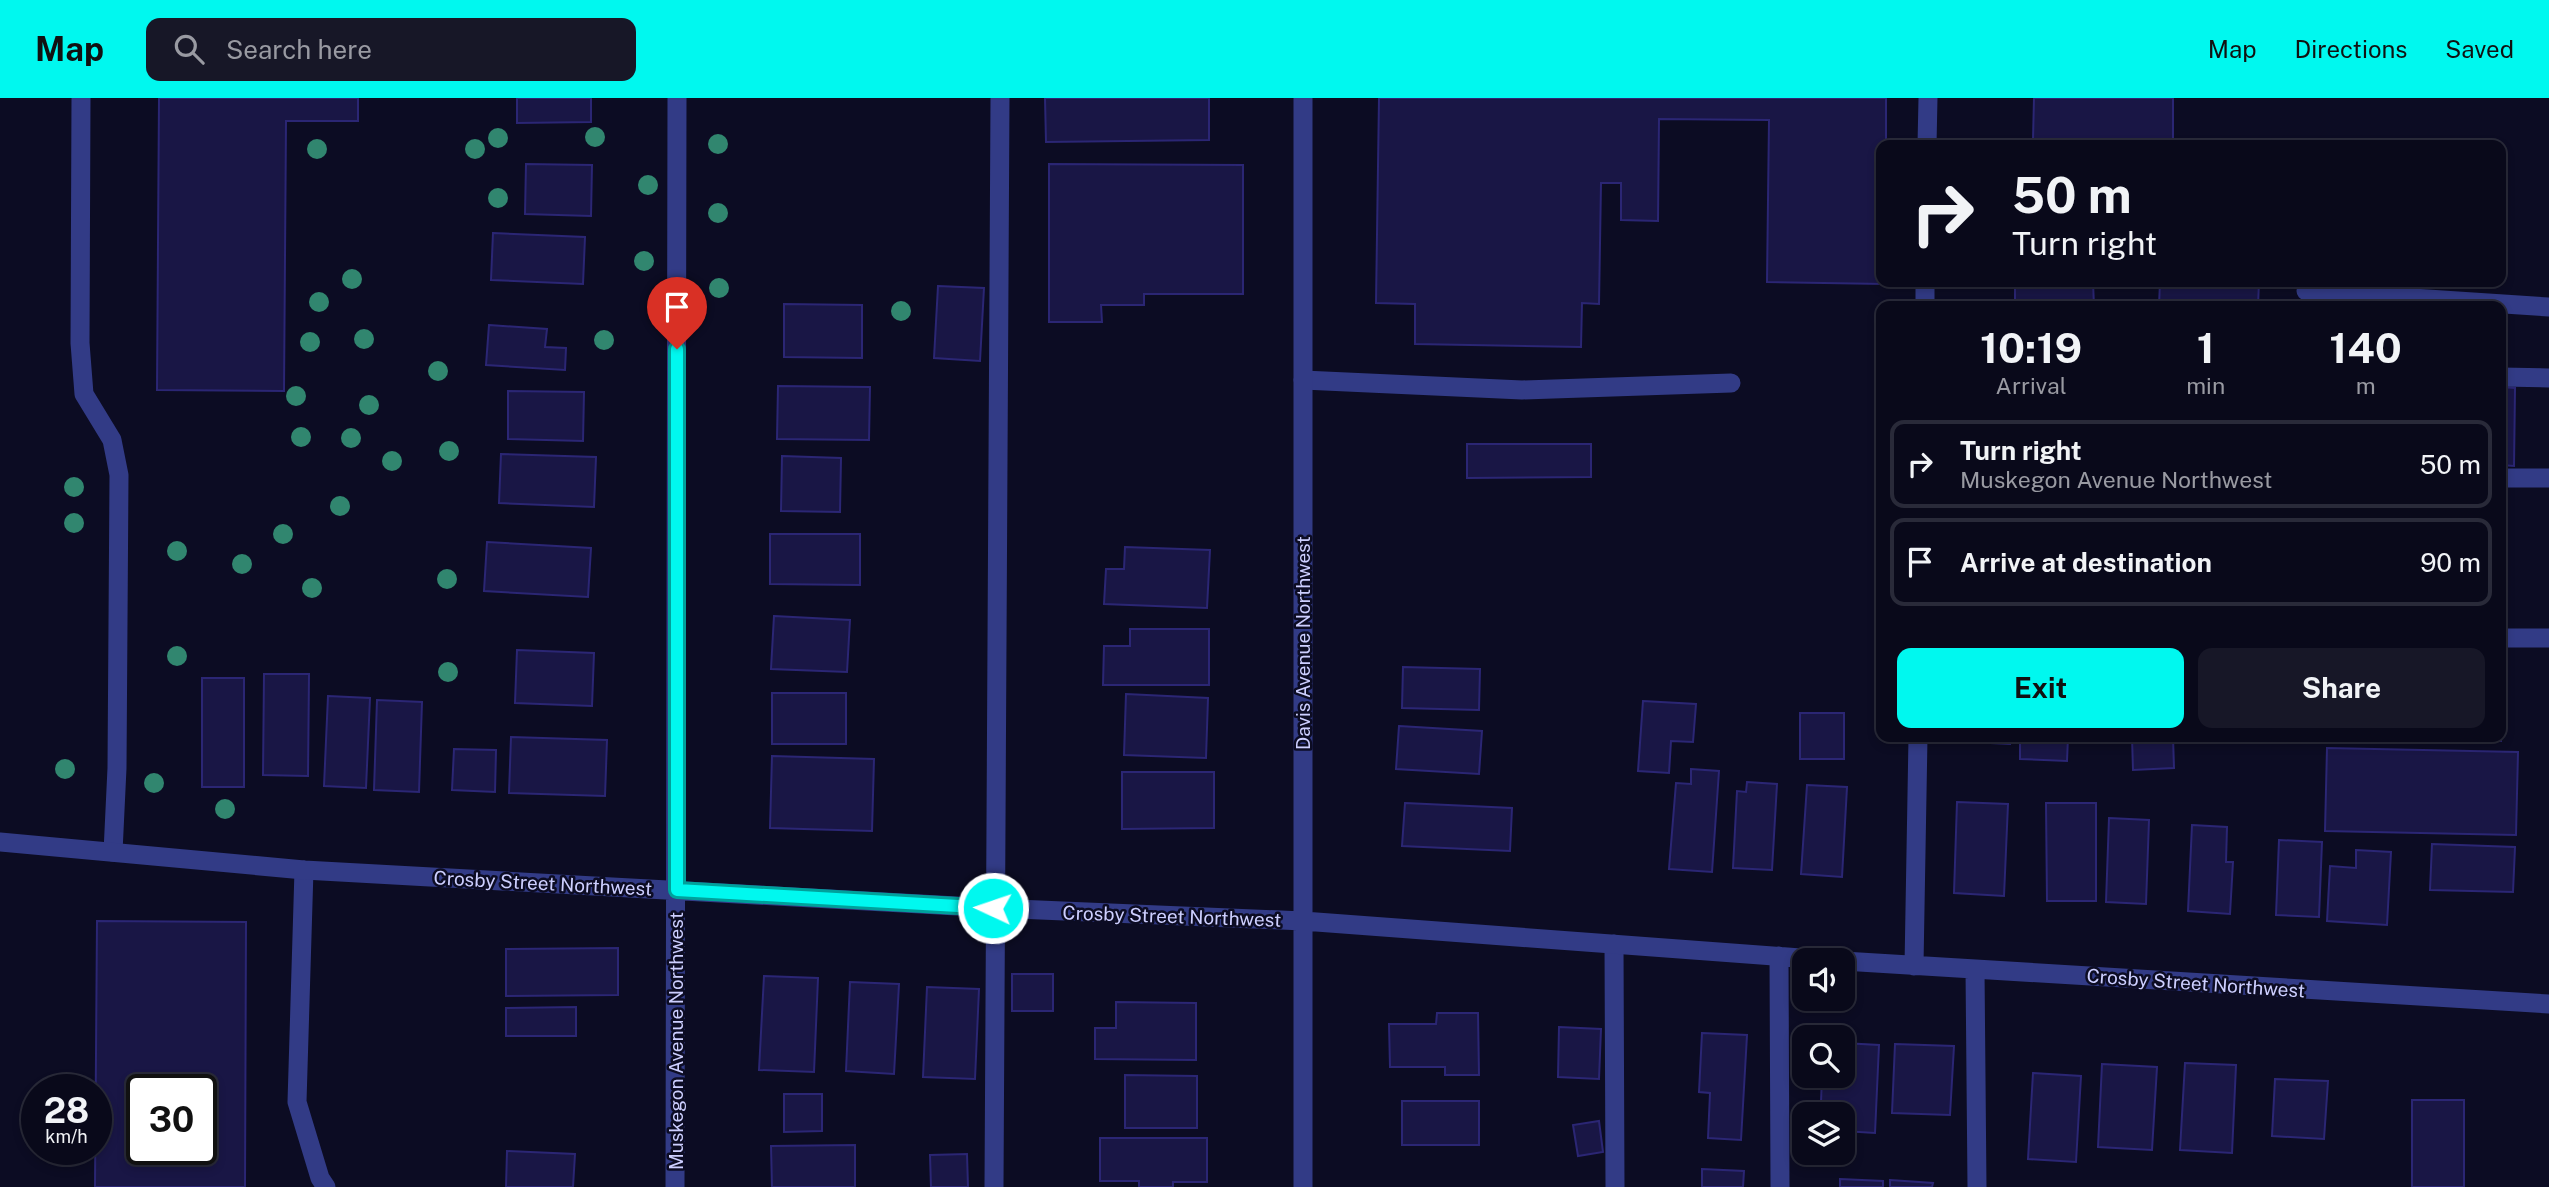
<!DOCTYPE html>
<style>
:root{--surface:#09091a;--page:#171727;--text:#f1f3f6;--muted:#999aa2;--line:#292a39;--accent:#00f8ef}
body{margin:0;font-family:"Public Sans",sans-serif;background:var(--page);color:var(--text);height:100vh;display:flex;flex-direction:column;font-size:26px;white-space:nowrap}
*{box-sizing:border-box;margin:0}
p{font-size:23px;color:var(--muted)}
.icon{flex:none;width:38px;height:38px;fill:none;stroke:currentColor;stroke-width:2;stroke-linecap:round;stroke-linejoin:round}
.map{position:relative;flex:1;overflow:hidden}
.sheet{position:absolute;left:1876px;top:203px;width:630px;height:441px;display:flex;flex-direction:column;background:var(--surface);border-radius:14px;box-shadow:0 4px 10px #0003,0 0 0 2px var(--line)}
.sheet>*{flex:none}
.hud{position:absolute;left:1876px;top:42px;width:630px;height:147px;border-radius:14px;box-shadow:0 4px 10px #0003,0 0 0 2px var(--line);background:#09091a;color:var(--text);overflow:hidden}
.controls{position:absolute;left:1792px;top:850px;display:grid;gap:14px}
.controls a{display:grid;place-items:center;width:63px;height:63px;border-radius:14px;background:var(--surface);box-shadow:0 4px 10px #0003,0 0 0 2px var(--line);font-size:35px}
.speed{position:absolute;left:21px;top:976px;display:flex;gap:14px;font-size:35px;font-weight:700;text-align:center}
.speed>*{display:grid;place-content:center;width:91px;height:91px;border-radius:50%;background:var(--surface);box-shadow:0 4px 10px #0003,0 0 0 2px var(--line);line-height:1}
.speed small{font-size:18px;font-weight:400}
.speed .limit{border:4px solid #111;border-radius:10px;background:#fff;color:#111}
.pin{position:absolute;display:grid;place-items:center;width:60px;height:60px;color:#fff;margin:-72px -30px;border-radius:50% 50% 50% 0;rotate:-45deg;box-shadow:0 0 7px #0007}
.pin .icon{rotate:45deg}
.me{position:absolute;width:77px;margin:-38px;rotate:273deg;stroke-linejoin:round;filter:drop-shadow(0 0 5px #0008)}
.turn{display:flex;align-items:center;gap:24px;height:147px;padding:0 21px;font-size:32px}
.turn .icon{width:91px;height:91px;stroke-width:2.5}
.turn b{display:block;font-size:49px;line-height:60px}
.eta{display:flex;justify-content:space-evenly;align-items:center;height:119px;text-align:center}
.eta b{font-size:42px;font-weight:700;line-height:49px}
.primary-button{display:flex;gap:14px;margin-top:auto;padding:14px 21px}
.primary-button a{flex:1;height:80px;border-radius:14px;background:var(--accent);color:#111;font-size:28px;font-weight:700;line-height:80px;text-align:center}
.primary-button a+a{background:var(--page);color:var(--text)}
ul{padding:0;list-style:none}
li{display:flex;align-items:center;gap:21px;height:88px;margin:0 14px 10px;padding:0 7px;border:4px solid var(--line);border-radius:14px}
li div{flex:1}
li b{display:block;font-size:26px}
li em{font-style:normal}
header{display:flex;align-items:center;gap:42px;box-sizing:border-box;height:98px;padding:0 35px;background:var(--accent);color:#111}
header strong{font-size:33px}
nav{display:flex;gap:38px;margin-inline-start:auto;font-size:24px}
.search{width:490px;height:63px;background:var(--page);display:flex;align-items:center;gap:18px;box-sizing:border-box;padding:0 24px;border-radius:14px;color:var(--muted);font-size:26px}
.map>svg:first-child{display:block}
</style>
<header>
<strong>Map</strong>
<div class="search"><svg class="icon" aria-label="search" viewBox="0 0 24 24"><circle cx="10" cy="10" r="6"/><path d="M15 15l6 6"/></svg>Search here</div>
<nav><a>Map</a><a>Directions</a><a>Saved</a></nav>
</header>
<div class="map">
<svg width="2549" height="1089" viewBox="0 0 2549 1089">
<rect width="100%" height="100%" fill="#0c0c23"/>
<!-- building -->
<path fill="#191645" stroke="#2b2674" stroke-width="2" fill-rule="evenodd" d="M 159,0 L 358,0 L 358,23 L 286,23 L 284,293 L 157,292 Z
M 517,0 L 591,0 L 591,24 L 517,25 Z
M 1045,0 L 1209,0 L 1209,42 L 1046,44 Z
M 1379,0 L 1886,0 L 1886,47 L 1881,47 L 1881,184 L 1885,186 L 1767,184 L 1769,22 L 1659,21 L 1658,123 L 1621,122 L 1621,85 L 1601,85 L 1599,206 L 1582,205 L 1581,249 L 1415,246 L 1415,206 L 1376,205 Z
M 2034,0 L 2173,0 L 2173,47 L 2061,47 L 2061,42 L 2033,42 Z
M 526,66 L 592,67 L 591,118 L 525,116 Z
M 1049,66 L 1243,67 L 1243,196 L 1144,196 L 1144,207 L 1101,207 L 1102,224 L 1049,224 Z
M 493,135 L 585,139 L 583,186 L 491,182 Z
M 2015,184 L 2093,184 L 2094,208 L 2015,208 Z
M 2160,184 L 2259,184 L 2258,208 L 2159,208 Z
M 938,188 L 984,190 L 980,263 L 934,260 Z
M 784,206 L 862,207 L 862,260 L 784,259 Z
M 489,227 L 547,231 L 545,249 L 566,250 L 565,272 L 486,267 Z
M 778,288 L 870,289 L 869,342 L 777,341 Z
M 2501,289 L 2515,290 L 2514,368 L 2501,367 Z
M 508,293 L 584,294 L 583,343 L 508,341 Z
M 1467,346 L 1591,346 L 1591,379 L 1467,380 Z
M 501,356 L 596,359 L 594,409 L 499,405 Z
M 782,358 L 841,360 L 840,414 L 781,413 Z
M 770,436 L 860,436 L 860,487 L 770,486 Z
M 487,444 L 591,450 L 588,499 L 484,493 Z
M 1125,449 L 1210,452 L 1207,510 L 1104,506 L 1106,471 L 1124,471 Z
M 774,518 L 850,522 L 847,574 L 771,571 Z
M 1130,531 L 1209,531 L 1209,587 L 1103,587 L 1104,548 L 1130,548 Z
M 517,552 L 594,555 L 592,608 L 515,605 Z
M 1403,569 L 1480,571 L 1479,612 L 1402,610 Z
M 264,576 L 309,576 L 308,678 L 263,677 Z
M 202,580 L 244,580 L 244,689 L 202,689 Z
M 772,595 L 846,595 L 846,646 L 772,646 Z
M 1126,596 L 1208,600 L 1206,660 L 1124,657 Z
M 328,598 L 370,600 L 366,690 L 324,688 Z
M 2501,599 L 2502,599 L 2501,643 L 2399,639 L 2501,639 Z
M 377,602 L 422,604 L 419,694 L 374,692 Z
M 1643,603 L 1696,606 L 1693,644 L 1671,643 L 1669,675 L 1638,673 Z
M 1800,615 L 1844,615 L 1844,661 L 1800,661 Z
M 1399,628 L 1482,633 L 1479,676 L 1396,671 Z
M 511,639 L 607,642 L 605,698 L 509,695 Z
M 1972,639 L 2010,639 L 2010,646 L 1971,644 Z
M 2020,639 L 2068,639 L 2067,663 L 2020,661 Z
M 2132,639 L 2173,639 L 2174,670 L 2133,672 Z
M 2327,650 L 2518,654 L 2516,737 L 2325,733 Z
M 454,651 L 496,652 L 495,694 L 452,692 Z
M 772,658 L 874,661 L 872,733 L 770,730 Z
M 1691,671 L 1719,673 L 1712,774 L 1669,771 L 1676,685 L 1691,686 Z
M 1122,674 L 1214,674 L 1214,730 L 1122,731 Z
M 1747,684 L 1777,686 L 1772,772 L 1733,770 L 1737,693 L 1746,694 Z
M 1807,687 L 1847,689 L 1842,779 L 1801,776 Z
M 1957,704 L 2008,706 L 2004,798 L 1954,795 Z
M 1405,705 L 1512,710 L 1510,753 L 1402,748 Z
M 2046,705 L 2096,705 L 2096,803 L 2047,803 Z
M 2109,720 L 2149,722 L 2146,806 L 2106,804 Z
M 2192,727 L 2227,729 L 2226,764 L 2233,764 L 2230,816 L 2188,813 Z
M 2279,742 L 2322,744 L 2319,819 L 2276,817 Z
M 2432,746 L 2515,749 L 2513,794 L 2430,792 Z
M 2356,752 L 2391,754 L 2387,827 L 2327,823 L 2330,768 L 2356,770 Z
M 97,823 L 246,824 L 245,1089 L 95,1089 ZM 142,992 L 201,992 L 201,1052 L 142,1052 Z
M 618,850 L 618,897 L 506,898 L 506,851 Z
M 1012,876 L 1053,876 L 1053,913 L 1012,913 Z
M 764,878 L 818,880 L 814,974 L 759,972 Z
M 850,884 L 899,886 L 894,976 L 846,973 Z
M 927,889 L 979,891 L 975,981 L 923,979 Z
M 1116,904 L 1196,905 L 1196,962 L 1095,961 L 1095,930 L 1116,930 Z
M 576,909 L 576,938 L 506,938 L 506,910 Z
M 1437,915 L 1478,915 L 1479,977 L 1445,977 L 1445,969 L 1390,969 L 1389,926 L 1436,926 Z
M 1559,929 L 1601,931 L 1599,981 L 1558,979 Z
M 1702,935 L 1747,937 L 1741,1042 L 1708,1040 L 1710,995 L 1699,994 Z
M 1843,945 L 1879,947 L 1875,1035 L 1843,1033 L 1839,1005 L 1821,1004 L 1822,978 L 1843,978 Z
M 1895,946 L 1954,948 L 1950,1017 L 1892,1015 Z
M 2185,965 L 2236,967 L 2232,1055 L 2180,1052 Z
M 2102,966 L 2157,969 L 2152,1052 L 2098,1049 Z
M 2033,975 L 2081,978 L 2076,1064 L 2028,1061 Z
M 1125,977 L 1197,978 L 1197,1030 L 1125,1030 Z
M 2275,981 L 2328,983 L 2324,1041 L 2272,1038 Z
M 784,996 L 822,996 L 822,1033 L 784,1034 Z
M 2412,1002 L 2464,1002 L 2464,1089 L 2412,1089 Z
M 1402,1003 L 1479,1003 L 1479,1047 L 1402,1047 Z
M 1599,1023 L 1603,1054 L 1578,1058 L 1573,1027 Z
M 1100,1040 L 1207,1040 L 1207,1084 L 1173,1084 L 1173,1089 L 1139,1089 L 1139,1083 L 1100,1083 Z
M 855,1047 L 855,1089 L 772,1089 L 771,1048 Z
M 507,1053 L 575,1056 L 573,1089 L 506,1089 Z
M 967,1056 L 968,1089 L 931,1089 L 930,1057 Z
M 1702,1071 L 1744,1073 L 1743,1089 L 1702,1089 Z
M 1840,1081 L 1883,1083 L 1883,1089 L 1840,1089 Z
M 1890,1082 L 1933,1085 L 1932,1089 L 1890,1089 Z"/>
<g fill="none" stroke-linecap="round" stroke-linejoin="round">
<!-- service -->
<path stroke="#323b86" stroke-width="19" d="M 81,0 L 80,245 L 84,296 L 112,342 L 119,377 L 117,670 L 113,754
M 2306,193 L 2549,209
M 2501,279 L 2549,280
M 1303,282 L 1522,292 L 1731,285
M 2501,380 L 2549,380
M 2501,540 L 2549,540
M 304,772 L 297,1004 L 320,1080 L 326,1089
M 1614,846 L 1615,1089
M 994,1089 L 1000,0"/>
<!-- minor -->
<path stroke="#323b86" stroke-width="19" d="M 1927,47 L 1928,0
M 1925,208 L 1925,184
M 0,744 L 304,772 L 993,810 L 1303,823 L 1840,863
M 1779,858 L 1780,1089
M 1843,863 L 2549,906
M 1914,868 L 1918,639
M 1975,871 L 1977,1089
M 675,1089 L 677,0
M 1303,1089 L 1303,0"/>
</g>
<!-- trees -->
<g fill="#31866f">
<circle cx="595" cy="39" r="10"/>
<circle cx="498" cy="40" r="10"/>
<circle cx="718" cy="46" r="10"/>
<circle cx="317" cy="51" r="10"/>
<circle cx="475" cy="51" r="10"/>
<circle cx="648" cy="87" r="10"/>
<circle cx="498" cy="100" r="10"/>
<circle cx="718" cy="115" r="10"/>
<circle cx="644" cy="163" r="10"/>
<circle cx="352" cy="181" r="10"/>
<circle cx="719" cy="190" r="10"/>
<circle cx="319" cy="204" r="10"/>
<circle cx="901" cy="213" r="10"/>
<circle cx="364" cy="241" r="10"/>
<circle cx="604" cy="242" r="10"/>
<circle cx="310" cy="244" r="10"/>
<circle cx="438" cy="273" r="10"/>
<circle cx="296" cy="298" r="10"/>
<circle cx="369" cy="307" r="10"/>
<circle cx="301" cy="339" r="10"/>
<circle cx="351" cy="340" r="10"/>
<circle cx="449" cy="353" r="10"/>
<circle cx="392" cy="363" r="10"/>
<circle cx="74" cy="389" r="10"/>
<circle cx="340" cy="408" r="10"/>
<circle cx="74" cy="425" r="10"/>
<circle cx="283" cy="436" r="10"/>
<circle cx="177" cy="453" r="10"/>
<circle cx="242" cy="466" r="10"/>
<circle cx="447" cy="481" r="10"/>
<circle cx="312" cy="490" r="10"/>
<circle cx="177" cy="558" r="10"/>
<circle cx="448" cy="574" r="10"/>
<circle cx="65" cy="671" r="10"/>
<circle cx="154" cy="685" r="10"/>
<circle cx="225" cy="711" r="10"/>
</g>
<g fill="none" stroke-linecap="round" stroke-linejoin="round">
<!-- route casing -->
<g stroke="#00a19b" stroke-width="18">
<path id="route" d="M 677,251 L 677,792 L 993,810"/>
</g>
<!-- route -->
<use href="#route" stroke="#00f8ef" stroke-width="12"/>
</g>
<g text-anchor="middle" stroke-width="5" stroke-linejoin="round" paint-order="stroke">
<!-- street labels -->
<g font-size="19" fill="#cdcfff" stroke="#0c0c23">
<text transform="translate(1303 545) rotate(-90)" y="7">Davis Avenue Northwest</text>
<text transform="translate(543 785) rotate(3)" y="7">Crosby Street Northwest</text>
<text transform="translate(1172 818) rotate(2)" y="7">Crosby Street Northwest</text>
<text transform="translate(2196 885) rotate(4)" y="7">Crosby Street Northwest</text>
<text transform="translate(676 943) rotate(-90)" y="7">Muskegon Avenue Northwest</text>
</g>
</g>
</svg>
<div class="controls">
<a><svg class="icon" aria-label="sound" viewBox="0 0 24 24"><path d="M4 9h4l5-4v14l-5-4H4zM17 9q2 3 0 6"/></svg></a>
<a><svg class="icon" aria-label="search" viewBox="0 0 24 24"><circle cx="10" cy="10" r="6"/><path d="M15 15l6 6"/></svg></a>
<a><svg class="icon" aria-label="layers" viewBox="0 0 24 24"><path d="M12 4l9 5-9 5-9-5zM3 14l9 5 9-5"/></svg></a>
</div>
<div class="speed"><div>28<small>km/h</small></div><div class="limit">30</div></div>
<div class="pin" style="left:677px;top:251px;background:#d93025"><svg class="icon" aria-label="arrive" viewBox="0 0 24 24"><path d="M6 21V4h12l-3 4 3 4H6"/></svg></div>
<svg class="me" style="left:993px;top:810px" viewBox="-20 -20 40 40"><circle r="17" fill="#00f8ef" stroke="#fff" stroke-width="3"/><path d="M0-11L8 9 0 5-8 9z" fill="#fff"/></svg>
<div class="hud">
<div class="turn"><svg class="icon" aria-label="right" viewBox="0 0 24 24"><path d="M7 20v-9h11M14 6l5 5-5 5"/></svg><div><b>50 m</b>Turn right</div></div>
</div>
<section class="sheet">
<div class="eta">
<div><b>10:19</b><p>Arrival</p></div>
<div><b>1</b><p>min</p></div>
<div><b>140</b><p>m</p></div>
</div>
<ul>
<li><svg class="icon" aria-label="right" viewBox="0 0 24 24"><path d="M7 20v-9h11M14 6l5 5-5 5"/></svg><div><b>Turn right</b><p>Muskegon Avenue Northwest</p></div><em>50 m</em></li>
<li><svg class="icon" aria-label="arrive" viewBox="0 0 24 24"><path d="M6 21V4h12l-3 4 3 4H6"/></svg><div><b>Arrive at destination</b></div><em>90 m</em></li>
</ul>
<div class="primary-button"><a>Exit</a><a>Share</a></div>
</section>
</div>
